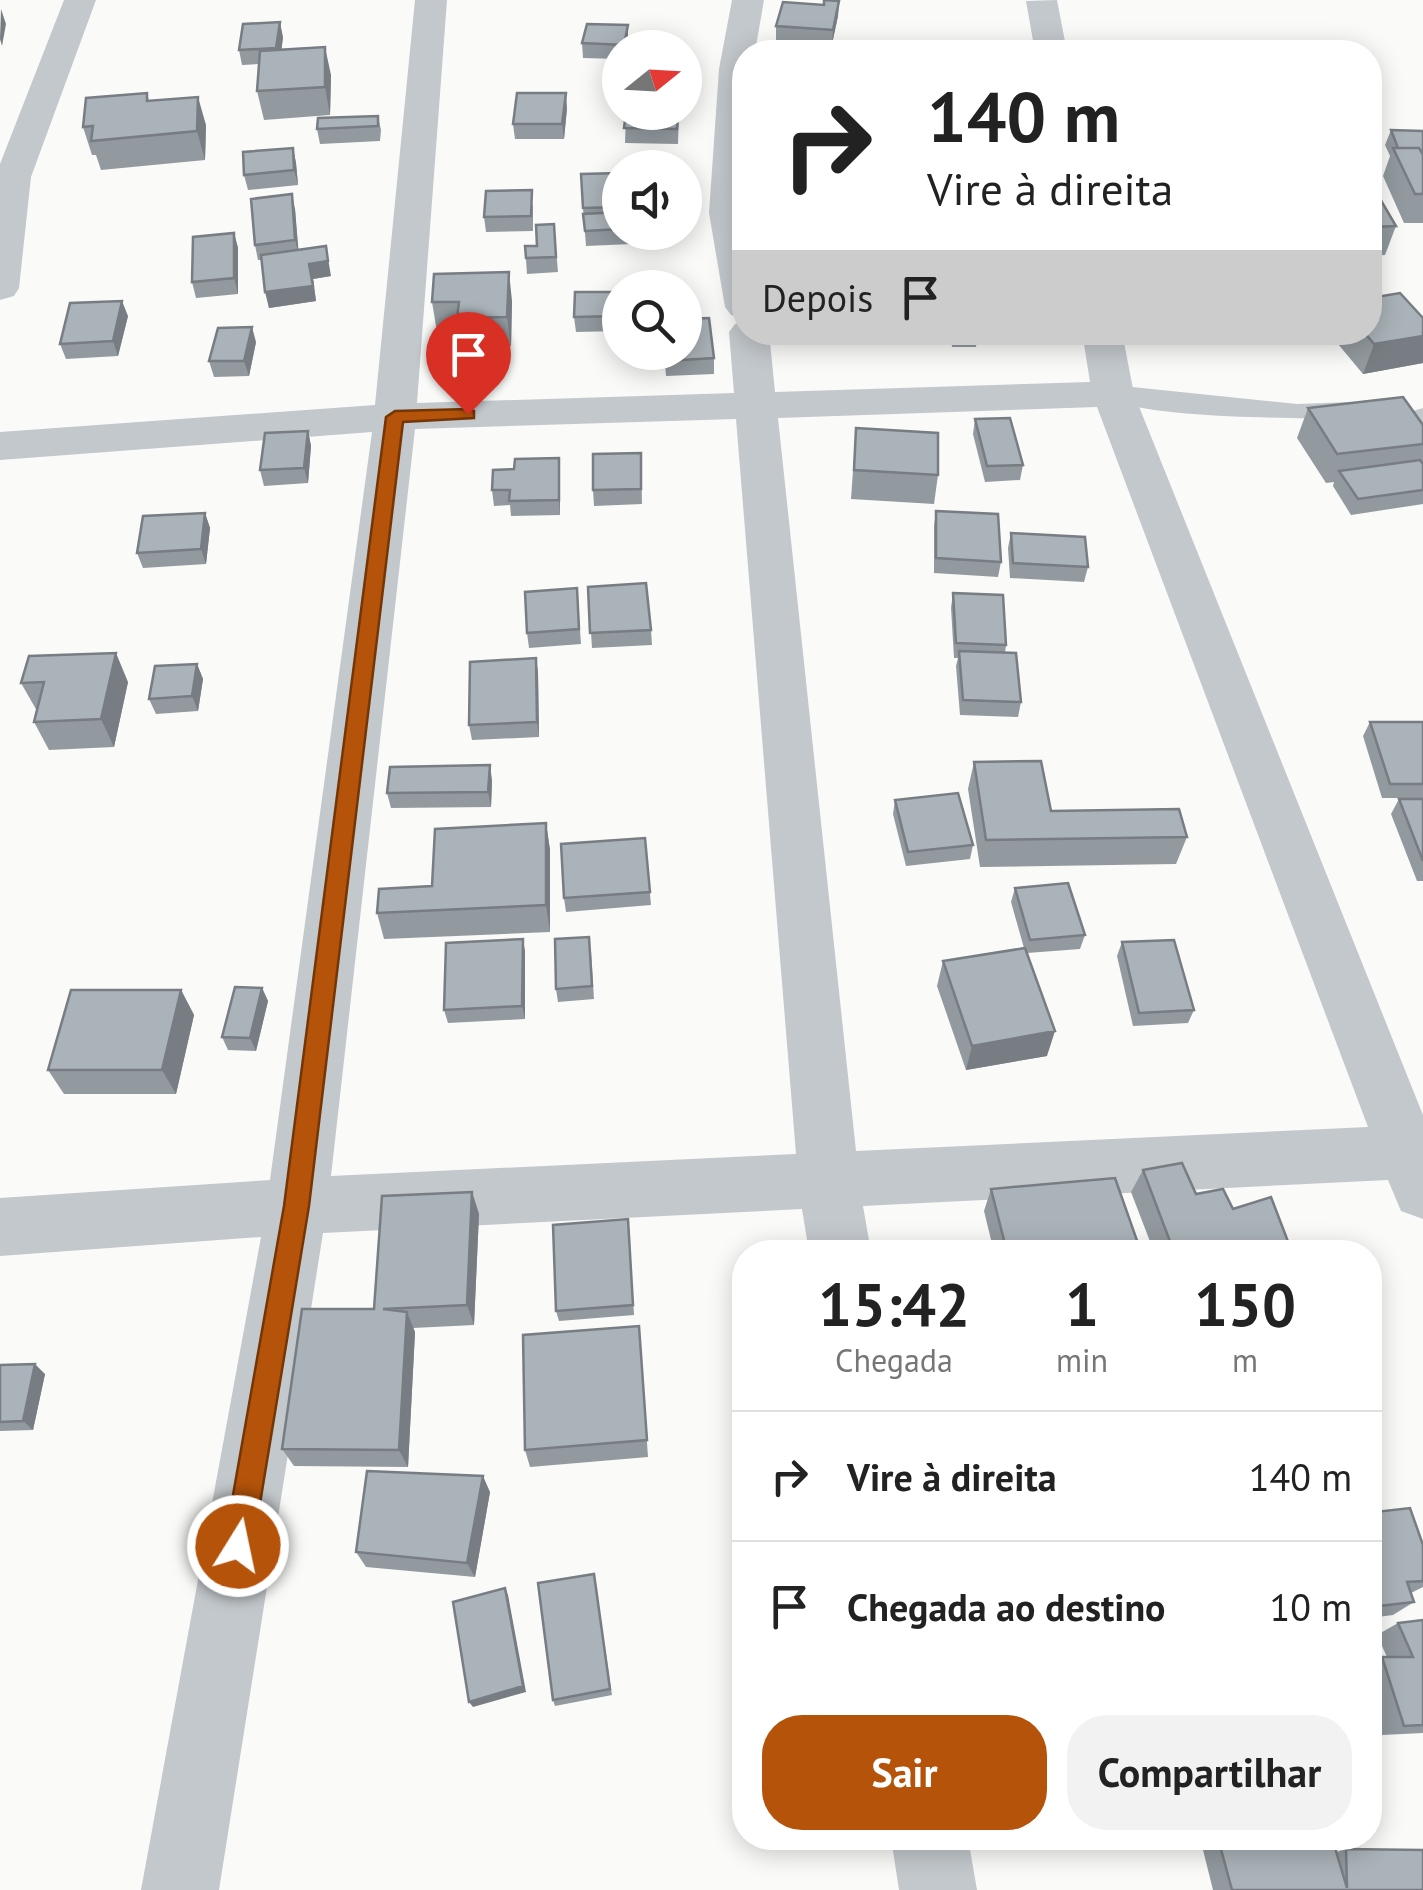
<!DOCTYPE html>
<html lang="pt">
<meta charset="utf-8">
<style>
:root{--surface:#fff;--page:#f2f2f2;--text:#222;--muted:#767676;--line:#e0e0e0;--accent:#b45309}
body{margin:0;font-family:"PT Sans",sans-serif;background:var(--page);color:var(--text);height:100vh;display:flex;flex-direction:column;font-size:38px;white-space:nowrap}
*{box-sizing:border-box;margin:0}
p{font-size:32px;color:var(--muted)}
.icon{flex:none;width:55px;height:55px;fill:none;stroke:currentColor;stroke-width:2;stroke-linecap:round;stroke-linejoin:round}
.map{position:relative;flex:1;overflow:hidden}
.drawer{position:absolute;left:732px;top:1240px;width:650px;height:610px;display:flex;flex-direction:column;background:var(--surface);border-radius:40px;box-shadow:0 5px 25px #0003}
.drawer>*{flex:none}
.top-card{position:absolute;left:732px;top:40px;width:650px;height:305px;border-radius:40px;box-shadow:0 5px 25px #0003;background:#fff;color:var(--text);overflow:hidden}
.needle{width:65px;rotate:72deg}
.controls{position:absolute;left:602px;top:30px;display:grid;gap:20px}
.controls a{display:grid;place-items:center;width:100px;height:100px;border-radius:50%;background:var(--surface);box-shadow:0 5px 25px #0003;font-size:50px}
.pin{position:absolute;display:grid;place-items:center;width:85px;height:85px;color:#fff;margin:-102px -42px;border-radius:50% 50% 50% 0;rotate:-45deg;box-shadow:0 0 10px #0007}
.pin .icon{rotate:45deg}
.me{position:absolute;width:110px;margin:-55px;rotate:10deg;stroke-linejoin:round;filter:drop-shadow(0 0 8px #0008)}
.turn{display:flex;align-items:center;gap:35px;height:210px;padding:0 30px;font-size:45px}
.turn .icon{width:130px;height:130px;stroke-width:2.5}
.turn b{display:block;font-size:70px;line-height:85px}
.then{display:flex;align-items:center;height:95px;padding:0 30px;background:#0003;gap:20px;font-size:38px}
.eta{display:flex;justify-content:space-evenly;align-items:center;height:170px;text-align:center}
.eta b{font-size:60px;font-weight:600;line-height:70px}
.primary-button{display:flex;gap:20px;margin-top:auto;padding:20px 30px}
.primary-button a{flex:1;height:115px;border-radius:40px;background:var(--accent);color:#fff;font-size:40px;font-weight:600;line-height:115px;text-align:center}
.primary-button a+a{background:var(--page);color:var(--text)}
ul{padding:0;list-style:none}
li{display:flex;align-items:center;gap:30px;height:130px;padding:0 30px;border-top:2px solid var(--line)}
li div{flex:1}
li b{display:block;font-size:38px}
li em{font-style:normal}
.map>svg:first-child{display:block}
</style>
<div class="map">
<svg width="1423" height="1890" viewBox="0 0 1423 1890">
<rect width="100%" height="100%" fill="#fafaf8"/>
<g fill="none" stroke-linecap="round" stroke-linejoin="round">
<!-- service -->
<path fill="#c3c8cc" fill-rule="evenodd" d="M 1113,385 L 1297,404 L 1350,402 L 1406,413 L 1423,408 L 1423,428 C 1398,436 1373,421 1348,420 C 1268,416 1181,420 1103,400 L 1099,394 L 1103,388 Z"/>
<!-- minor -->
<path fill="#c3c8cc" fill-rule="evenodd" d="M 64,0 L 96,0 L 31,177 L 19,288 L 14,296 L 0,300 L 0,164 Z
M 415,0 L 447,0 L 417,403 L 734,393 L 729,332 L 735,324 L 745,321 L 745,332 L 769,332 L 775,392 L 1090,382 L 1082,332 L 1122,332 L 1134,394 L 1423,1115 L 1423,1219 L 1401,1211 L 1388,1180 L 863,1206 L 871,1252 L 809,1252 L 802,1209 L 323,1233 L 219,1890 L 141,1890 L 261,1237 L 0,1256 L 0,1198 L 270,1180 L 372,432 L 0,460 L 0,432 L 375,405 ZM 1097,407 L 1368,1127 L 856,1151 L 778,418 ZM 736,419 L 796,1154 L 331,1176 L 415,429 Z
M 732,0 L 764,0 L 755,52 L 745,52 L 745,319 L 731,315 L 725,307 L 709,213 L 719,69 Z
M 1057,0 L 1067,52 L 1035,52 L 1026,1 Z
M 891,1838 L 968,1838 L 977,1890 L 899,1890 Z"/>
</g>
<!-- wall -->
<path fill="#929a9f" d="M 839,1 L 838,16 L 832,44 L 776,40 L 776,26 L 824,5 Z
M 628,25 L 627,48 L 620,48 L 620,59 L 583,58 L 582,43 Z
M 283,37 L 281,50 L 331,75 L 330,115 L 264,120 L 257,91 L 259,64 L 242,65 L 239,50 Z
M 147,93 L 149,101 L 206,125 L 205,160 L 101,170 L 96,155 L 92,155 L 83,127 Z
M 567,108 L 564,139 L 515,139 L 513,124 Z
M 626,112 L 679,112 L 678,144 L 625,143 Z
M 378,116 L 381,130 L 380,141 L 320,144 L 317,129 Z
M 1391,130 L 1423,131 L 1423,223 L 1404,223 L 1383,176 L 1390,156 L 1385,145 Z
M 293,148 L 296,163 L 298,185 L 248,190 L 244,175 Z
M 620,173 L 620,232 L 655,232 L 655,243 L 586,246 L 583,208 Z
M 1370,185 L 1396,226 L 1385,255 L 1370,256 Z
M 533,205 L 533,231 L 486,232 L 484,217 Z
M 295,209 L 298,250 L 331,276 L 313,279 L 316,301 L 269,308 L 261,260 L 258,260 L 255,245 Z
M 554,224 L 558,272 L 527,274 L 525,246 L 537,246 Z
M 234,233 L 238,248 L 238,294 L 196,298 L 192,282 Z
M 620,292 L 620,331 L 576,332 L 574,317 Z
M 512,301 L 511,346 L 461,348 L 459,331 L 437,332 L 432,302 Z
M 128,316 L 118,356 L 66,359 L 60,344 Z
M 1423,318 L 1423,363 L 1363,374 L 1328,332 L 1370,332 Z
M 823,332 L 870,332 L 869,344 L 824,344 Z
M 950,332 L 978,332 L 976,347 L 952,347 Z
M 991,332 L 1065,332 L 1063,343 L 991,339 Z
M 256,342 L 249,376 L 214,377 L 209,361 Z
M 664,352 L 685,352 L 714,358 L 714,374 L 666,376 Z
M 1308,408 L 1423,425 L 1423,504 L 1351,515 L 1333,486 L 1334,482 L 1326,483 L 1297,438 Z
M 975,419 L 1023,465 L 1020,480 L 985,482 L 973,434 Z
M 856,428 L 938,475 L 934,504 L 851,499 Z
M 308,431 L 311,446 L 308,483 L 264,486 L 260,470 Z
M 641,453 L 642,504 L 594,506 L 593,490 Z
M 560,473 L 560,515 L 511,516 L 510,505 L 494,506 L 492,490 Z
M 936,511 L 1001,562 L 998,577 L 934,573 L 934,526 Z
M 205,513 L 210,528 L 206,564 L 143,568 L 137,553 Z
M 1011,533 L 1088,567 L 1084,582 L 1010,578 L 1008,548 Z
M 588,587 L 651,630 L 652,645 L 592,648 Z
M 577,588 L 581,644 L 529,648 L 527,633 Z
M 953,593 L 1006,645 L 1005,653 L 1021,702 L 1018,717 L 960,715 L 956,666 L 958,658 L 954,658 L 951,608 Z
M 536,658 L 538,673 L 539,737 L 472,740 L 469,725 Z
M 197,664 L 203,679 L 198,711 L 156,714 L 149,699 Z
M 128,682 L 114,747 L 49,750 L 34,722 L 37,711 L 21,683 Z
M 1370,722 L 1423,722 L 1423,798 L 1382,798 L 1363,736 Z
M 974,762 L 1051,811 L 1187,837 L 1176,864 L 980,867 L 968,789 Z
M 492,780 L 491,807 L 391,808 L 387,793 Z
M 1423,798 L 1423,881 L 1417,881 L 1391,814 L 1399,799 Z
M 895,800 L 973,845 L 970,859 L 906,866 L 893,814 Z
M 546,823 L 550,850 L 550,932 L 384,939 L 377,913 L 432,886 Z
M 645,838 L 651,905 L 566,912 L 564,898 Z
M 1015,888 L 1085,935 L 1080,949 L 1027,953 L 1047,1056 L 966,1070 L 937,986 L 943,961 L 1024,948 L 1011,902 Z
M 523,939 L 525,952 L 525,1019 L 448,1023 L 444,1010 Z
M 1122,942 L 1194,1010 L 1188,1023 L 1133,1026 L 1117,956 Z
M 591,951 L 594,999 L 558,1002 L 556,989 Z
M 262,988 L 268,1001 L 256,1051 L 228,1050 L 222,1037 Z
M 181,990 L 194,1015 L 176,1094 L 64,1094 L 48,1070 Z
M 1143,1170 L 1233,1209 L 1292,1252 L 1154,1252 L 1131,1192 Z
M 991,1189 L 1141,1252 L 994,1252 L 984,1211 Z
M 472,1192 L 479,1214 L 474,1325 L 413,1328 L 415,1332 L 408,1467 L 294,1466 L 282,1449 L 374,1309 Z
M 628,1219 L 634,1315 L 559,1321 L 556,1311 Z
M 639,1326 L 648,1457 L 530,1467 L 525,1450 Z
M 0,1365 L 45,1374 L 33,1430 L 0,1431 Z
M 490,1492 L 475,1577 L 366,1567 L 356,1552 Z
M 1370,1495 L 1376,1512 L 1423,1545 L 1423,1587 L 1411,1593 L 1414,1602 L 1393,1615 L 1370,1618 Z
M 594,1574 L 612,1695 L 555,1706 L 553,1700 Z
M 1423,1620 L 1423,1733 L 1382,1735 L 1370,1696 L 1370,1664 L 1382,1657 L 1387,1657 L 1377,1635 L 1398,1623 Z
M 1200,1838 L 1332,1838 L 1336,1852 L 1346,1849 L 1423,1890 L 1213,1890 Z"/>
<!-- shaded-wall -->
<path fill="#777d82" d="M 839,1 L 838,16 L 832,44 L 833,30 Z
M 1,9 L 6,24 L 2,46 L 0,39 Z
M 280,22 L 283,37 L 280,63 L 276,48 Z
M 628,25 L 628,40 L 627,48 L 624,48 Z
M 325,47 L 331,75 L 330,115 L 325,87 Z
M 566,93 L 567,108 L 564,139 L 562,124 Z
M 198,97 L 206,125 L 205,160 L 197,131 Z
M 293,148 L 296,163 L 298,185 L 294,170 Z
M 292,194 L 295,209 L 299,256 L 295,240 Z
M 234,233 L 238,248 L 238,294 L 234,278 Z
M 326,246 L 331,276 L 313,279 L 316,301 L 269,308 L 265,292 L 309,264 Z
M 509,272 L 512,301 L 511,346 L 507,317 Z
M 122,301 L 128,316 L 118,356 L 113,341 Z
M 252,327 L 256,342 L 249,376 L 244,361 Z
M 1423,336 L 1423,363 L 1363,374 L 1374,344 Z
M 308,431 L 311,446 L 308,483 L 304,468 Z
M 559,458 L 560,473 L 560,515 L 559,500 Z
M 205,513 L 210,528 L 206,564 L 201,549 Z
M 116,653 L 128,682 L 114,747 L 101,719 Z
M 536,658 L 538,673 L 539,737 L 537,722 Z
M 197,664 L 203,679 L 198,711 L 192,696 Z
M 490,765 L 492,780 L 491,807 L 488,792 Z
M 546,823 L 550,850 L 550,932 L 546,905 Z
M 523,939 L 525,952 L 525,1019 L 522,1006 Z
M 262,988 L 268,1001 L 256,1051 L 250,1038 Z
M 181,990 L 194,1015 L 176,1094 L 162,1070 Z
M 1055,1031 L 1047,1056 L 966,1070 L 972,1046 Z
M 472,1192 L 479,1214 L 474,1325 L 467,1305 Z
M 407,1312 L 415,1332 L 408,1467 L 399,1450 Z
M 35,1364 L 45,1374 L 33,1430 L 23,1421 Z
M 483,1476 L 490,1492 L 475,1577 L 467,1563 Z
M 505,1588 L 508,1595 L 526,1692 L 473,1707 L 469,1702 Z"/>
<!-- building -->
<path fill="#aab3b9" stroke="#777d82" stroke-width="2.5" d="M 824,0 L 839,1 L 833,30 L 776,26 L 783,2 L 824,5 Z
M 280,22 L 276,48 L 239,50 L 243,24 Z
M 587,24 L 628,25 L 624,45 L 582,43 Z
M 325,47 L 325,87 L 257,91 L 260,51 Z
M 147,93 L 147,101 L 198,97 L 197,131 L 91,141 L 93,126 L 83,127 L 86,98 Z
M 517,93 L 566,93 L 562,124 L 513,124 Z
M 626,112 L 678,112 L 677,129 L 624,128 Z
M 378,116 L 378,126 L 317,129 L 318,118 Z
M 1391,130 L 1423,131 L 1423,155 L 1419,148 L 1398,148 Z
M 293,148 L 294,170 L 244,175 L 243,152 Z
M 1393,148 L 1419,148 L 1423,155 L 1423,194 L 1415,194 Z
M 620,173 L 620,207 L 583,208 L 581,174 Z
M 1370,185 L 1372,185 L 1396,226 L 1370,227 Z
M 532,190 L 531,216 L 484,217 L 486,191 Z
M 292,194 L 295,240 L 255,245 L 251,199 Z
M 620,212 L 620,229 L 585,231 L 583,214 Z
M 554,224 L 556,257 L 526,258 L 525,246 L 537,246 L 536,225 Z
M 234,233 L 234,278 L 192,282 L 193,237 Z
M 326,246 L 328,261 L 309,264 L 313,286 L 265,292 L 261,255 Z
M 509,272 L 507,317 L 457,318 L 459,302 L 432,302 L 434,274 Z
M 575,292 L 620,292 L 620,316 L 574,317 Z
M 1400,293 L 1423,318 L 1423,336 L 1374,344 L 1364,332 L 1370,332 L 1370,298 Z
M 122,301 L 113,341 L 60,344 L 70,303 Z
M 709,318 L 714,358 L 666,361 L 665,352 L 685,352 L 685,319 Z
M 252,327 L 244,361 L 209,361 L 218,328 Z
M 1403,397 L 1423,425 L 1423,444 L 1337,454 L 1308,408 Z
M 1010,418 L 1023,465 L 987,466 L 975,419 Z
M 856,428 L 938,433 L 938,475 L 854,470 Z
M 308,431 L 304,468 L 260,470 L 265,433 Z
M 641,453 L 641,489 L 593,490 L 593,454 Z
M 559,458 L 559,500 L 509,501 L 510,490 L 492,490 L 493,470 L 514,469 L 515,459 Z
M 1420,460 L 1423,464 L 1423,490 L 1358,499 L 1339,471 Z
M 936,511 L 998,514 L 1001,562 L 936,558 Z
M 205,513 L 201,549 L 137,553 L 143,516 Z
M 1011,533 L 1085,537 L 1088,567 L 1013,563 Z
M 646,583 L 651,630 L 590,633 L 588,587 Z
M 577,588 L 579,629 L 527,633 L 525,592 Z
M 953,593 L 1003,595 L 1006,645 L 956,643 Z
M 959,651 L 1016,653 L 1021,702 L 963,700 Z
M 116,653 L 101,719 L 34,722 L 44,682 L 21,683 L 29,656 Z
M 536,658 L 537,722 L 469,725 L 470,662 Z
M 197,664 L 192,696 L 149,699 L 155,666 Z
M 1370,722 L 1423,722 L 1423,784 L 1390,784 Z
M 1041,761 L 1051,811 L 1179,809 L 1187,837 L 986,840 L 974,762 Z
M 490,765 L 488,792 L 387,793 L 390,767 Z
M 958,793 L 973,845 L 908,852 L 895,800 Z
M 1399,799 L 1423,799 L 1423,861 Z
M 546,823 L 546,905 L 377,913 L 379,889 L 432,886 L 435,829 Z
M 645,838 L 650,892 L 564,898 L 561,844 Z
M 1068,883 L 1085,935 L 1030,940 L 1015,888 Z
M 589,937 L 592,986 L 556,989 L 555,939 Z
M 523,939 L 522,1006 L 444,1010 L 446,943 Z
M 1174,940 L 1194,1010 L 1139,1013 L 1122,942 Z
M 1025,948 L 1055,1031 L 972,1046 L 943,961 Z
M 235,987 L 262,988 L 250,1038 L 222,1037 Z
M 71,990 L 181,990 L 162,1070 L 48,1070 Z
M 1182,1163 L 1196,1194 L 1223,1189 L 1233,1209 L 1271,1197 L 1292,1252 L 1174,1252 L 1143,1170 Z
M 1115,1178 L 1141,1252 L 1007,1252 L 991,1189 Z
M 472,1192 L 467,1305 L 383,1309 L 407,1312 L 399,1450 L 282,1449 L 302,1309 L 374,1309 L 382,1196 Z
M 628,1219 L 633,1305 L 556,1311 L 553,1225 Z
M 639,1326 L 647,1440 L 525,1450 L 523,1335 Z
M 35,1364 L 23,1421 L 0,1422 L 0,1365 Z
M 367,1471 L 483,1476 L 467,1563 L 356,1552 Z
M 1370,1495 L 1376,1512 L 1410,1508 L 1423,1545 L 1423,1581 L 1407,1582 L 1414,1602 L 1370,1607 Z
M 594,1574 L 610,1689 L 553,1700 L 538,1583 Z
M 505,1588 L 523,1686 L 469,1702 L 453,1602 Z
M 1423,1620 L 1423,1725 L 1404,1726 L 1382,1657 L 1413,1657 L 1398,1623 Z
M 1218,1838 L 1332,1838 L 1347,1888 L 1346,1849 L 1423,1850 L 1423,1890 L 1232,1890 Z"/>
<!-- route -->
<path fill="#b45309" stroke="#753606" stroke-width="2.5" d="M 468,409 L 474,411 L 474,418 L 403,422 L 309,1206 L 253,1546 L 248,1556 L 238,1560 L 228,1556 L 224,1546 L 284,1206 L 386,417 L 395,411 Z"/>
</svg>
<div class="controls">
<a><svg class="needle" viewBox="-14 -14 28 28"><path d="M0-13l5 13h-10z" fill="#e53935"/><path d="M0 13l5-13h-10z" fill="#767676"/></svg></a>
<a><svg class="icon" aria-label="sound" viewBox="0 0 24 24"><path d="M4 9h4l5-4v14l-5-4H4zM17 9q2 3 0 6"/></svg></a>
<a><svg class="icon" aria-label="search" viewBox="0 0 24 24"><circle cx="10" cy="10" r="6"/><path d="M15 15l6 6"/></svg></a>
</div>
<div class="pin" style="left:468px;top:414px;background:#d93025"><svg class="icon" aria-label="arrive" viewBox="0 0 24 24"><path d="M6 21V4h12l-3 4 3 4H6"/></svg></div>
<svg class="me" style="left:238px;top:1546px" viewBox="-20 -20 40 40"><circle r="17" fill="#b45309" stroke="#fff" stroke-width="3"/><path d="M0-11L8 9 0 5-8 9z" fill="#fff"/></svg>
<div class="top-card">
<div class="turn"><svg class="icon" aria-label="right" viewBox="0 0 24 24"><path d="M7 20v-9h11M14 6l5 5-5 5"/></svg><div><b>140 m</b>Vire à direita</div></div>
<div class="then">Depois<svg class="icon" aria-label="arrive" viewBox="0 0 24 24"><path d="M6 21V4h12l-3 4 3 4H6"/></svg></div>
</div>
<section class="drawer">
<div class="eta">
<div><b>15:42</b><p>Chegada</p></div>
<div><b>1</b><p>min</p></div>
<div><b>150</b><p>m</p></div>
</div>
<ul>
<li><svg class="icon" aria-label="right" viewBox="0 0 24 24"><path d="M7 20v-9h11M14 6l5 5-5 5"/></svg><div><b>Vire à direita</b></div><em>140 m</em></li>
<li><svg class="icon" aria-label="arrive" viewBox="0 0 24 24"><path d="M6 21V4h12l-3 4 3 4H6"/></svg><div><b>Chegada ao destino</b></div><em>10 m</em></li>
</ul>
<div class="primary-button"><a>Sair</a><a>Compartilhar</a></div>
</section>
</div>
